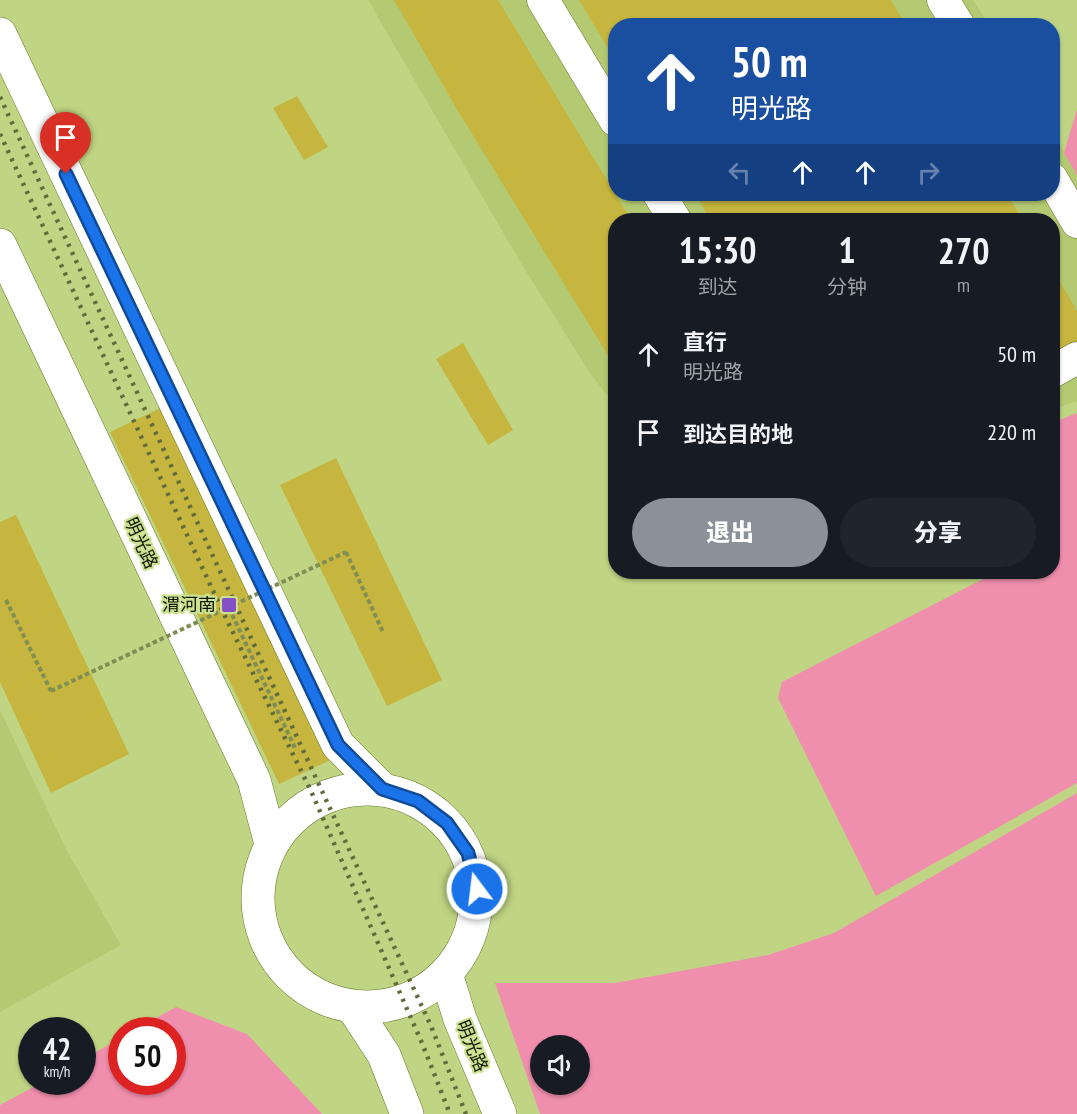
<!DOCTYPE html>
<html lang="zh">
<meta charset="utf-8">
<style>
:root{--surface:#171b24;--page:#20242c;--text:#f1f3f6;--muted:#9ea1a6;--accent:#8c9099}
body{margin:0;font-family:"PT Sans Narrow","Noto Sans SC",sans-serif;background:var(--page);color:var(--text);height:100vh;display:flex;flex-direction:column;font-size:22px;white-space:nowrap}
*{box-sizing:border-box;margin:0}
p{font-size:20px;color:var(--muted)}
.icon{flex:none;width:33px;height:33px;fill:none;stroke:currentColor;stroke-width:2;stroke-linecap:round;stroke-linejoin:round}
.map{position:relative;flex:1;overflow:hidden}
.drawer{position:absolute;left:608px;top:213px;width:452px;height:366px;display:flex;flex-direction:column;background:var(--surface);border-radius:24px;box-shadow:0 2px 4px #0004}
.drawer>*{flex:none}
.top-card{position:absolute;left:608px;top:18px;width:452px;height:183px;border-radius:24px;box-shadow:0 2px 4px #0004;background:#1a4fa0;color:#fff;overflow:hidden}
.fabs{position:absolute;left:530px;top:1035px;display:grid;gap:12px}
.fabs a{display:grid;place-items:center;width:60px;height:60px;border-radius:50%;background:var(--surface);box-shadow:0 2px 4px #0004;font-size:30px}
.speed{position:absolute;left:18px;top:1017px;display:flex;gap:12px;font-size:30px;font-weight:700;text-align:center}
.speed>*{display:grid;place-content:center;width:78px;height:78px;border-radius:50%;background:var(--surface);box-shadow:0 2px 4px #0004;line-height:1}
.speed small{font-size:15px;font-weight:400}
.speed .limit{border:9px solid #d22;background:#fff;color:#111}
.pin{position:absolute;display:grid;place-items:center;width:51px;height:51px;color:#fff;margin:-62px -26px;border-radius:50% 50% 50% 0;rotate:-45deg;box-shadow:0 0 6px #0007}
.pin .icon{rotate:45deg}
.me{position:absolute;width:66px;margin:-33px;rotate:345deg;stroke-linejoin:round;filter:drop-shadow(0 0 4px #0008)}
.turn{display:flex;align-items:center;gap:21px;height:126px;padding:0 24px;font-size:27px}
.turn .icon{width:78px;height:78px;stroke-width:2.5}
.turn b{display:block;font-size:42px;line-height:51px}
.lanes{display:flex;align-items:center;height:57px;padding:0 24px;background:#0003;justify-content:center;gap:30px;direction:ltr}
.lanes .off{opacity:.35}
.eta{display:flex;justify-content:space-evenly;align-items:center;height:102px;text-align:center}
.eta b{font-size:36px;font-weight:800;line-height:42px}
.cta{display:flex;gap:12px;margin-top:auto;padding:12px 24px}
.cta a{flex:1;height:69px;border-radius:36px;background:var(--accent);color:#fff;font-size:24px;font-weight:800;line-height:69px;text-align:center}
.cta a+a{background:var(--page);color:var(--text)}
ul{padding:0;list-style:none}
li{display:flex;align-items:center;gap:18px;height:78px;padding:0 24px}
li div{flex:1}
li b{display:block;font-size:22px}
li em{font-style:normal}
.map>svg:first-child{display:block}
</style>
<div class="map">
<svg width="1077" height="1114" viewBox="0 0 1077 1114">
<rect width="100%" height="100%" fill="#bfd583"/>
<!-- built -->
<path fill="#b4ca72" d="M 368,0 L 973,0 L 989,25 L 615,26 L 615,194 L 1052,194 L 1052,131 L 1077,174 L 1077,401 L 1052,410 L 1052,220 L 615,220 L 615,403 L 612,402 L 590,373 L 519,260 Z
M 0,710 L 66,849 L 121,945 L 0,1012 Z"/>
<!-- green -->
<path fill="#f08fad" fill-rule="evenodd" d="M 1077,109 L 1077,175 L 1064,153 Z
M 1077,413 L 1077,783 L 876,896 L 778,698 L 782,682 L 997,572 L 1052,572 L 1052,544 L 1059,539 L 1052,524 L 1052,423 Z
M 1077,793 L 1077,1114 L 540,1114 L 495,983 L 615,983 L 768,955 L 834,933 ZM 540,1046 L 579,1046 L 579,1084 L 540,1084 Z
M 176,1007 L 247,1034 L 322,1114 L 0,1114 L 0,1105 L 43,1082 L 82,1082 L 83,1059 L 121,1038 L 122,1082 L 172,1082 L 172,1030 L 134,1030 Z"/>
<!-- building -->
<path fill="#c6b53f" d="M 394,0 L 498,0 L 631,220 L 615,220 L 615,361 L 612,362 L 458,111 Z
M 579,0 L 891,0 L 906,26 L 615,26 L 615,60 Z
M 297,96 L 328,147 L 304,160 L 273,108 Z
M 695,194 L 1007,194 L 1023,220 L 711,220 Z
M 1052,268 L 1077,311 L 1077,345 L 1052,360 Z
M 463,343 L 513,430 L 488,445 L 436,359 Z
M 167,405 L 337,757 L 279,784 L 110,432 Z
M 336,458 L 442,680 L 387,706 L 280,485 Z
M 16,515 L 129,754 L 51,793 L 0,682 L 0,522 Z"/>
<g fill="none" stroke-linecap="round" stroke-linejoin="round">
<!-- minor casing -->
<g stroke="#657724" stroke-width="33">
<path id="minor" d="M 543,0 L 615,120
M 943,0 L 959,26
M 1052,179 L 1077,222
M 659,194 L 675,220
M 1052,372 L 1077,358"/>
</g>
<!-- major casing -->
<g stroke="#657724" stroke-width="34">
<path id="major" d="M 0,34 L 338,745 L 382,789
M 0,245 L 254,780 L 271,844
M258 898a109 109 0 1 1 218 0a109 109 0 1 1-218 0Z
M 447,977 L 460,1019 L 500,1114
M 352,1006 L 384,1055 L 407,1114"/>
</g>
<!-- path -->
<path stroke="#7f8e53" stroke-width="4" stroke-dasharray="4.5 3" stroke-linecap="butt" d="M 346,552 L 383,632
M 6,600 L 51,691
M 229,608 L 296,750"/>
<!-- minor -->
<use href="#minor" stroke="#fff" stroke-width="32"/>
<!-- major -->
<use href="#major" stroke="#fff" stroke-width="33"/>
<!-- rail -->
<path stroke="#5f6c3b" stroke-width="4.5" stroke-dasharray="3 6" stroke-linecap="butt" d="M 0,97 L 431,1026 L 466,1114
M 0,134 L 222,610 L 311,791 L 422,1043 L 450,1114"/>
<!-- path-bridge -->
<path stroke="#7f8e53" stroke-width="4" stroke-dasharray="4.5 3" stroke-linecap="butt" d="M 51,691 L 346,552"/>
</g>
<g fill="none" stroke-linecap="round" stroke-linejoin="round">
<!-- route casing -->
<g stroke="#114b97" stroke-width="15">
<path id="route" d="M 66,174 L 338,745 L 382,789 L 418,801 L 447,823 L 468,853 L 477,889"/>
</g>
<!-- route -->
<use href="#route" stroke="#1a73e8" stroke-width="10"/>
</g>
<!-- markers -->
<rect fill="#844fc7" stroke="#cce290" stroke-width="2" x="221" y="597" width="16" height="16" rx="3"/>
<g text-anchor="middle" stroke-width="4.5" stroke-linejoin="round" paint-order="stroke">
<!-- street labels -->
<g font-size="18" fill="#0f1400" stroke="#cce290">
<text transform="translate(141 543) rotate(65)" y="6">明光路</text>
<text transform="translate(472 1046) rotate(68)" y="6">明光路</text>
</g>
<!-- poi labels -->
<g font-size="18" fill="#0f1400" stroke="#cce290" text-anchor="end">
<text x="216" y="611">渭河南</text>
</g>
</g>
</svg>
<div class="fabs">
<a><svg class="icon" aria-label="sound" viewBox="0 0 24 24"><path d="M4 9h4l5-4v14l-5-4H4zM17 9q2 3 0 6"/></svg></a>
</div>
<div class="speed"><div>42<small>km/h</small></div><div class="limit">50</div></div>
<div class="pin" style="left:66px;top:174px;background:#d93025"><svg class="icon" aria-label="arrive" viewBox="0 0 24 24"><path d="M6 21V4h12l-3 4 3 4H6"/></svg></div>
<svg class="me" style="left:477px;top:889px" viewBox="-20 -20 40 40"><circle r="17" fill="#1a73e8" stroke="#fff" stroke-width="3"/><path d="M0-11L8 9 0 5-8 9z" fill="#fff"/></svg>
<div class="top-card">
<div class="turn"><svg class="icon" aria-label="ahead" viewBox="0 0 24 24"><path d="M12 20V5M6 11l6-6 6 6"/></svg><div><b>50 m</b>明光路</div></div>
<div class="lanes"><svg class="icon off" aria-label="left" viewBox="0 0 24 24"><path d="M17 20v-9H6M10 6l-5 5 5 5"/></svg><svg class="icon" aria-label="ahead" viewBox="0 0 24 24"><path d="M12 20V5M6 11l6-6 6 6"/></svg><svg class="icon" aria-label="ahead" viewBox="0 0 24 24"><path d="M12 20V5M6 11l6-6 6 6"/></svg><svg class="icon off" aria-label="right" viewBox="0 0 24 24"><path d="M7 20v-9h11M14 6l5 5-5 5"/></svg></div>
</div>
<section class="drawer">
<div class="eta">
<div><b>15:30</b><p>到达</p></div>
<div><b>1</b><p>分钟</p></div>
<div><b>270</b><p>m</p></div>
</div>
<ul>
<li><svg class="icon" aria-label="ahead" viewBox="0 0 24 24"><path d="M12 20V5M6 11l6-6 6 6"/></svg><div><b>直行</b><p>明光路</p></div><em>50 m</em></li>
<li><svg class="icon" aria-label="arrive" viewBox="0 0 24 24"><path d="M6 21V4h12l-3 4 3 4H6"/></svg><div><b>到达目的地</b></div><em>220 m</em></li>
</ul>
<div class="cta"><a>退出</a><a>分享</a></div>
</section>
</div>
